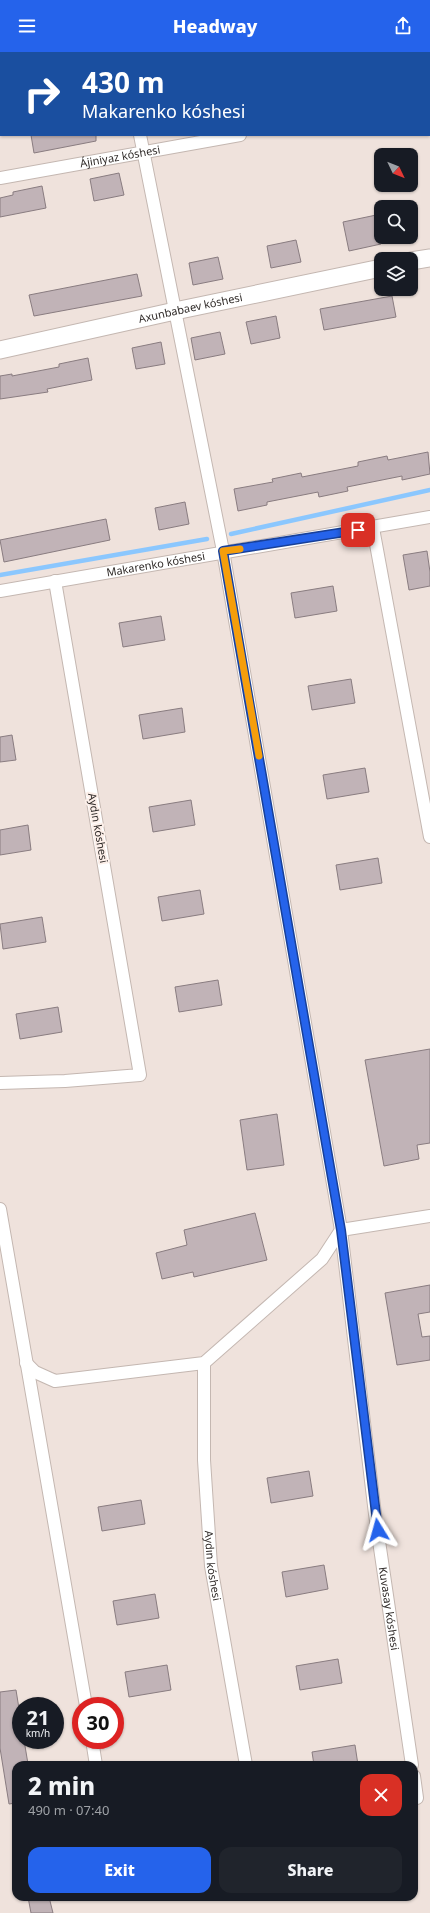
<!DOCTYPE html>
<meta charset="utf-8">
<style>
:root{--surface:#171b24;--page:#20242c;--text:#f1f3f6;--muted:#9ea1a6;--accent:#2563eb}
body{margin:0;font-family:"Noto Sans",sans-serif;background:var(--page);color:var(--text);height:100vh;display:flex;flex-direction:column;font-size:15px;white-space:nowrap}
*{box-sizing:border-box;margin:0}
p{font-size:13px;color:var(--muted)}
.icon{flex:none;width:22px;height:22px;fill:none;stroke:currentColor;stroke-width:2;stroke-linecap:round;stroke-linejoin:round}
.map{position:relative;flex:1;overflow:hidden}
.details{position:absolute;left:12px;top:1709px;width:406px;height:140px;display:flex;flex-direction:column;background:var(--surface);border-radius:12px;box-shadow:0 1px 3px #0004}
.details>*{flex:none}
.banner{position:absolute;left:0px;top:0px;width:430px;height:84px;box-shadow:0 1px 3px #0004;background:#1a4fa0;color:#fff;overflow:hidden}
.needle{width:26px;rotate:133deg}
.buttons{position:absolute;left:374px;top:96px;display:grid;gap:8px}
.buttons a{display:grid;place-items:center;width:44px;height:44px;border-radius:8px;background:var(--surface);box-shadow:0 1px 3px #0004;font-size:20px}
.speed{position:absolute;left:12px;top:1645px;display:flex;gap:8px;font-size:20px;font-weight:700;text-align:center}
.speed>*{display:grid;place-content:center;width:52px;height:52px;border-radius:50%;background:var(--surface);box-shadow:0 1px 3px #0004;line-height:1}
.speed small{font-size:10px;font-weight:400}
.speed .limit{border:6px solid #d22;background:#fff;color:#111}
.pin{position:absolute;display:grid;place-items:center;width:34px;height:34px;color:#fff;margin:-17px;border-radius:8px;box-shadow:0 2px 6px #0006}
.me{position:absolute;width:44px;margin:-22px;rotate:352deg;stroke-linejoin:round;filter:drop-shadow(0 0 3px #0008)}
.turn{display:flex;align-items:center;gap:14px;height:84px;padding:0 16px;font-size:18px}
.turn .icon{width:52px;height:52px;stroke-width:2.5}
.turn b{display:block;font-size:28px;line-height:34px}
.round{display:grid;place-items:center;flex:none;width:42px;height:42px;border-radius:12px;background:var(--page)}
.summary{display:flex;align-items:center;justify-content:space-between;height:68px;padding:0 16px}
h1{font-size:24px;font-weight:800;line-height:30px}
.primary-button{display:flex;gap:8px;margin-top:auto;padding:8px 16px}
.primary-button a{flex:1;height:46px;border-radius:12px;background:var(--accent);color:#fff;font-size:16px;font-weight:800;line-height:46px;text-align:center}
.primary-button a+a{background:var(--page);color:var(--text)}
header{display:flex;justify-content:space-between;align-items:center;height:52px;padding:0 16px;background:var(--accent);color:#fff;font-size:18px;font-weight:800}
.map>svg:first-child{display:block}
</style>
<header><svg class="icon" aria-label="menu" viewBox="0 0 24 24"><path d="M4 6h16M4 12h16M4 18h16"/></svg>Headway<svg class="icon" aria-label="share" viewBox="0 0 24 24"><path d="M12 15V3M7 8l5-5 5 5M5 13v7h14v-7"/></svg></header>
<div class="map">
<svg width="430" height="1861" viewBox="0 0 430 1861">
<rect width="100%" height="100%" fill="#efe2dc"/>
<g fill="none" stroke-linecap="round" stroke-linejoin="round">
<!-- stream -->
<path stroke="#8bc7fe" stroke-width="4.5" d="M 231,482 L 430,438
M 0,523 L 207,487"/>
</g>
<!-- building -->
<path fill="#c1b3b7" stroke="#897c80" d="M 31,83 L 96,83 L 96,89 L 34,101 Z
M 119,121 L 124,143 L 94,149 L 90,127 Z
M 42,134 L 46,156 L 0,165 L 0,146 L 13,143 L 13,140 Z
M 381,162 L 381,192 L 349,199 L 343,170 Z
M 296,188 L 301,210 L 271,216 L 267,194 Z
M 218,205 L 223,227 L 193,233 L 189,211 Z
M 137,222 L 142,244 L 34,264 L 29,243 Z
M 392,244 L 396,265 L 324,278 L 320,257 Z
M 276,264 L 280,286 L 251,292 L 246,270 Z
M 220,280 L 225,302 L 195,308 L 191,286 Z
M 161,290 L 165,312 L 136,317 L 132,296 Z
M 88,306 L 92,328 L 47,337 L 48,340 L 0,347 L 0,324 L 12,322 L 12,324 L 59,315 L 59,312 Z
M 428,400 L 430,422 L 402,428 L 402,424 L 347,435 L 348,439 L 319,445 L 318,440 L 267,450 L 267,453 L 238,459 L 234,437 L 273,430 L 272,427 L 301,421 L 302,425 L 358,414 L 358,410 L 387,404 L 388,408 Z
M 185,450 L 189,472 L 159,478 L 155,456 Z
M 106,467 L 110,488 L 4,510 L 0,488 Z
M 427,499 L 430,520 L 430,534 L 409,538 L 403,503 Z
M 333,534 L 337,559 L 295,566 L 291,541 Z
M 161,564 L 165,588 L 123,595 L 119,571 Z
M 351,627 L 355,651 L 312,658 L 308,634 Z
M 182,656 L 185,680 L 143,687 L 139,663 Z
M 12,683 L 16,708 L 0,710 L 0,685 Z
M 365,716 L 369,740 L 327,747 L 323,723 Z
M 191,748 L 195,773 L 153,780 L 149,755 Z
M 28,773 L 31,798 L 0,803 L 0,778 Z
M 378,806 L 382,831 L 340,838 L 336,813 Z
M 200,838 L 204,862 L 162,869 L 158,845 Z
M 42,865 L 46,890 L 3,897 L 0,872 Z
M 218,928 L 222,953 L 179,960 L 175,935 Z
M 58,955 L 62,980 L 20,987 L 16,962 Z
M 430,997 L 430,1091 L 417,1093 L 419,1107 L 384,1114 L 365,1008 Z
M 277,1062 L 284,1113 L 247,1118 L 240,1068 Z
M 255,1161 L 267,1208 L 194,1225 L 193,1220 L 162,1227 L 156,1201 L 187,1193 L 184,1178 Z
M 430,1233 L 430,1260 L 418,1262 L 422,1285 L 430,1284 L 430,1308 L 397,1313 L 385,1241 Z
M 309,1419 L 313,1444 L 271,1451 L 267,1426 Z
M 141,1448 L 145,1472 L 102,1479 L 98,1455 Z
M 324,1513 L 328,1537 L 286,1545 L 282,1520 Z
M 155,1542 L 159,1566 L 117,1573 L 113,1549 Z
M 338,1607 L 342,1631 L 300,1638 L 296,1614 Z
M 167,1613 L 171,1638 L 129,1645 L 125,1620 Z
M 16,1638 L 21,1669 L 21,1688 L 24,1688 L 28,1712 L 16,1713 L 16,1751 L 9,1752 L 0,1696 L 0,1640 Z
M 355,1693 L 358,1713 L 314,1713 L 312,1700 Z
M 28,1845 L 49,1845 L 53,1861 L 31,1861 Z"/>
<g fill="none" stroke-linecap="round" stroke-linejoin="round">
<!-- street casing -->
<g stroke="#c4b7b1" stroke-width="14">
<g id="street">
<path d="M 122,0 L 122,1"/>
<path d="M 429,50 L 430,50"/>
<path id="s1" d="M 140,83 L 223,499 L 341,1178 L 375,1462 L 412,1713"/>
<path id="s2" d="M 0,126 L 240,83"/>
<path d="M 373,476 L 430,785"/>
<path id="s3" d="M 0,539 L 430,465"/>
<path d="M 0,1031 L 65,1029 L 140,1023 L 55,529"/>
<path d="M 0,1157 L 86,1654"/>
<path d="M 26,1311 L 35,1320 L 55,1329 L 204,1311 L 322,1207 L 341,1178 L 430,1164"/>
<path id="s4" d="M 204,1311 L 204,1408 L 211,1514 L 246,1713"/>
<path d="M 92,1688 L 96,1713"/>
<path d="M 414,1724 L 417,1746"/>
</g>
</g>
<!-- secondary casing -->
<g stroke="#c4b7b1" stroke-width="19">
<g id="secondary">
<path d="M 411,209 L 430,206"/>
<path id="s5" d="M 0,298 L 175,259 L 381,216"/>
</g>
</g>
<!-- street -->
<use href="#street" stroke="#fff" stroke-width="12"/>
<!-- secondary -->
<use href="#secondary" stroke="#fff" stroke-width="17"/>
</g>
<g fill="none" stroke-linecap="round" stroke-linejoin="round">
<!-- route casing -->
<g stroke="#184099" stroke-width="10">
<path id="route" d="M 358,478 L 223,499 L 341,1178 L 378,1478"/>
</g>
<!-- route -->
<use href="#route" stroke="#2563eb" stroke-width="7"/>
<!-- slow -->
<path stroke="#f59e0b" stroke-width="7" d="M 240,497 L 223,499 L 259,704"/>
</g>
<g text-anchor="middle" stroke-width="4" stroke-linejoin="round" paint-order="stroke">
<!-- street labels -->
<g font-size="11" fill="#2f2a28" stroke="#fcefe9">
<text dy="4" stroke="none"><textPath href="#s2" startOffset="122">Ájiniyaz kóshesi</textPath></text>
<text dy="4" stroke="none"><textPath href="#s5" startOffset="195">Axunbabaev kóshesi</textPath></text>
<text dy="4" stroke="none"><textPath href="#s3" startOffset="158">Makarenko kóshesi</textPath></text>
<text transform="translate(98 776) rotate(80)" y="4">Aydın kóshesi</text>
<text dy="4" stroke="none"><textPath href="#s4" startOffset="203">Aydın kóshesi</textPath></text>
<text dy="4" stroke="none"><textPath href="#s1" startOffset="1495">Kuvasay kóshesi</textPath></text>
</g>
</g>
</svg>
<div class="buttons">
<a><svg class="needle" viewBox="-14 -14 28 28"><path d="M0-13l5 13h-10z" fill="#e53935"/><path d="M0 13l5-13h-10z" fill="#9ea1a6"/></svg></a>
<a><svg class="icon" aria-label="search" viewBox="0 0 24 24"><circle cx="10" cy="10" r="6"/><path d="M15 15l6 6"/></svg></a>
<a><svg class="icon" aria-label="layers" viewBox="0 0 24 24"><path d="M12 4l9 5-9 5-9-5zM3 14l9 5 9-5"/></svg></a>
</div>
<div class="speed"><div>21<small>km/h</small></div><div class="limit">30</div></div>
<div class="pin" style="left:358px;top:478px;background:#d93025"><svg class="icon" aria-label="arrive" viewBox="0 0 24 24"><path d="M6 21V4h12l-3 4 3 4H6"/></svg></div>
<svg class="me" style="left:378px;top:1478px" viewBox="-20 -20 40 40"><path d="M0-17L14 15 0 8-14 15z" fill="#2563eb" stroke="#fff" stroke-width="4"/></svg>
<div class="banner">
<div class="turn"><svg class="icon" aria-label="right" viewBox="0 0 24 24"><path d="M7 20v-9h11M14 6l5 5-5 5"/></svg><div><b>430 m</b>Makarenko kóshesi</div></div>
</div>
<section class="details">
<div class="summary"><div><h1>2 min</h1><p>490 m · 07:40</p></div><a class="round" style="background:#d93025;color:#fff"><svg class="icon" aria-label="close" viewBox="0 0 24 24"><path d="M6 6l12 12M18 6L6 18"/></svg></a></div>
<div class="primary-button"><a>Exit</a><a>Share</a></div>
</section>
</div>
